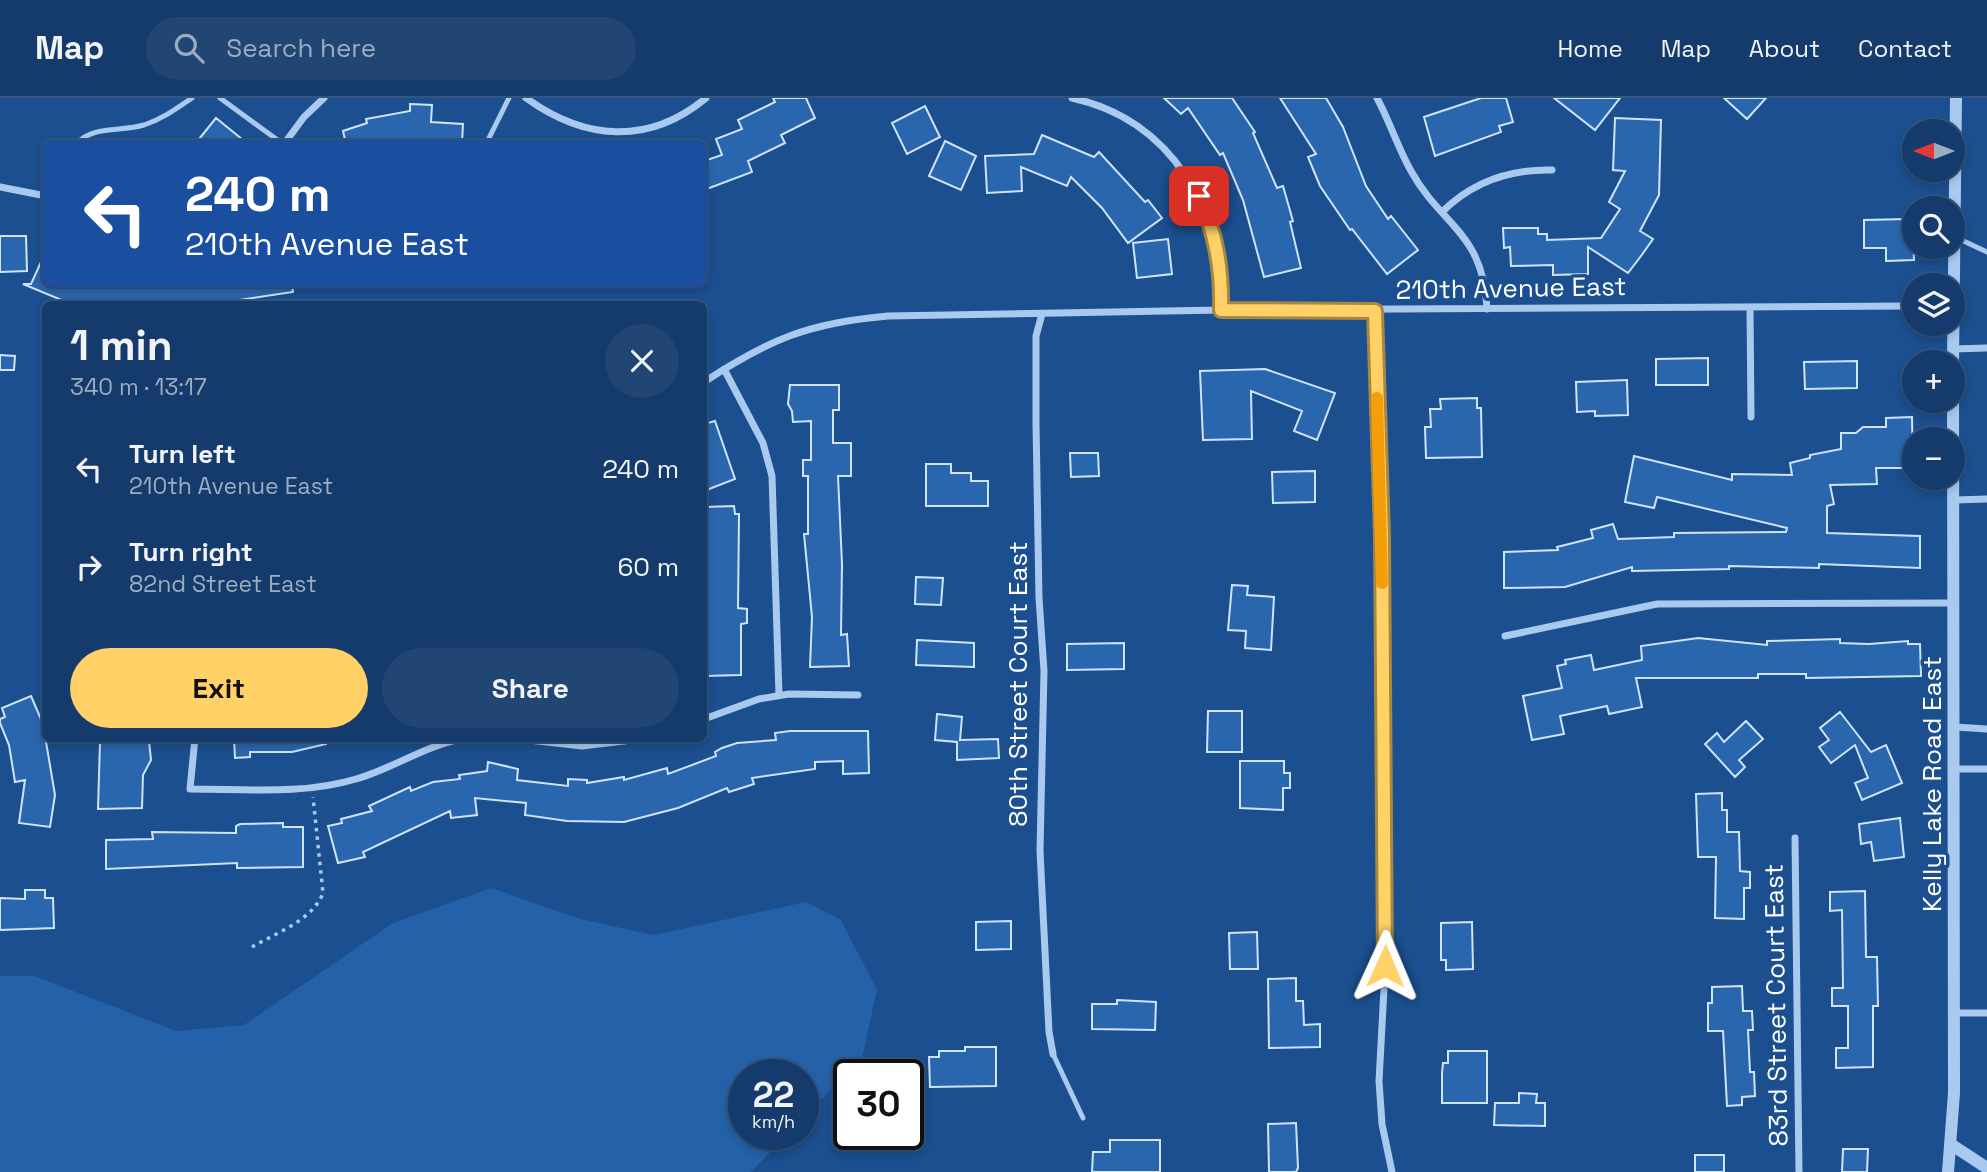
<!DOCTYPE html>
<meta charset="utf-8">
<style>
:root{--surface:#143b6b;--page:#214673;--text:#f1f3f6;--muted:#9dadc1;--line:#33557e;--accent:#ffd166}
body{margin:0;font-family:"Space Grotesk",sans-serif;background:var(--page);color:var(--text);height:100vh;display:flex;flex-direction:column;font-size:26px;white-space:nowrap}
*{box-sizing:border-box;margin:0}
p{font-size:23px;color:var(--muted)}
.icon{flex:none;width:38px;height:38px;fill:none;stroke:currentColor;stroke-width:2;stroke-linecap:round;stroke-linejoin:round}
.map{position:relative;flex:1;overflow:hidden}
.side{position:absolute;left:42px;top:203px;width:665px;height:441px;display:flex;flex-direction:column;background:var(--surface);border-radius:10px;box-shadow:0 4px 10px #0003,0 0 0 2px var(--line)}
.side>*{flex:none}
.top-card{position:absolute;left:42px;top:42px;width:665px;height:147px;border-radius:10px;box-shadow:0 4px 10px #0003,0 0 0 2px var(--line);background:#1a4fa0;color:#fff;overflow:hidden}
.needle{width:46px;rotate:270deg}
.controls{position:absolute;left:1902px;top:21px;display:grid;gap:14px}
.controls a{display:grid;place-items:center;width:63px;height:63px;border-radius:50%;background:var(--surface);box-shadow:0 4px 10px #0003,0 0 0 2px var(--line);font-size:35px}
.speed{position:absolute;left:728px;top:961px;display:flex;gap:14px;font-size:35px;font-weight:700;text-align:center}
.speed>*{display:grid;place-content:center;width:91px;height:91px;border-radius:50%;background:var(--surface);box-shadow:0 4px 10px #0003,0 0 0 2px var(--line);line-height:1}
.speed small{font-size:18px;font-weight:400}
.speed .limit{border:4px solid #111;border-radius:10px;background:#fff;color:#111}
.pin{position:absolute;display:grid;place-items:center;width:60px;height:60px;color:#fff;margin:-30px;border-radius:14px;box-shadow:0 4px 10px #0006}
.me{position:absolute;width:77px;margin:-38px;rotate:1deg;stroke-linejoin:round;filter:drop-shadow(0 0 5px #0008)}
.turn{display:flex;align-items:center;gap:24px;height:147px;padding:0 28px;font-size:32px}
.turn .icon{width:91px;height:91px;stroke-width:2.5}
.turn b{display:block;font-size:49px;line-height:60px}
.round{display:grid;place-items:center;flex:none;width:74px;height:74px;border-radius:37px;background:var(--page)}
.overview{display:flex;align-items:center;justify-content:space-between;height:119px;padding:0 28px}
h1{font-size:42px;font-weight:800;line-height:52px}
.button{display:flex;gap:14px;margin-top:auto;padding:14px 28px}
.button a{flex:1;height:80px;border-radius:42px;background:var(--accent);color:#111;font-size:28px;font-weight:800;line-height:80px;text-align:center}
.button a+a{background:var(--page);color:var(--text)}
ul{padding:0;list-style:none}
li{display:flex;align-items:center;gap:21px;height:98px;padding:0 28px}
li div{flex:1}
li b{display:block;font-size:26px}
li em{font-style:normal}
header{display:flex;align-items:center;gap:42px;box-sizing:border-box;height:98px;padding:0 35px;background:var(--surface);border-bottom:2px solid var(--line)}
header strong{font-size:33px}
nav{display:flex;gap:38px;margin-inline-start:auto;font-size:24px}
.search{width:490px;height:63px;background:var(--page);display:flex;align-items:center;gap:18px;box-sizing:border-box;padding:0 24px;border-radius:38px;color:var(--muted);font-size:26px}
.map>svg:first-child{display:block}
</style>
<header>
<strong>Map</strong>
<div class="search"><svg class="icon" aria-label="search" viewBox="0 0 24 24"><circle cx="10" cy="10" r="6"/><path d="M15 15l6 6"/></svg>Search here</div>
<nav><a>Home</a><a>Map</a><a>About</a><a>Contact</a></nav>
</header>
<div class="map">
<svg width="1987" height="1074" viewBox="0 0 1987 1074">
<rect width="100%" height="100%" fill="#1b4f8f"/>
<!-- green -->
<path fill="#2461a8" d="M 491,790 L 580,821 L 654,837 L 806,804 L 841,822 L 877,892 L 862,960 L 803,1020 L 803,976 L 744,976 L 744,1036 L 788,1036 L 751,1074 L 0,1074 L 0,878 L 35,878 L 176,933 L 244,927 L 393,825 Z"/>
<!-- building -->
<path fill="#2a66ad" stroke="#cfe3fa" stroke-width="2" d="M 773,0 L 806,0 L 815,20 L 781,37 L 785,45 L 748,63 L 752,74 L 704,92 L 704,63 L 722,57 L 716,41 L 742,31 L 738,22 L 775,4 Z
M 1164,0 L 1232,0 L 1255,34 L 1253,35 L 1277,90 L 1283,88 L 1293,123 L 1290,124 L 1301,170 L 1264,179 L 1243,102 L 1223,55 L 1220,57 L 1188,10 L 1181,16 Z
M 1280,0 L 1326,0 L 1343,29 L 1366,88 L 1388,121 L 1391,118 L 1418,152 L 1387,176 L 1352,131 L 1350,132 L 1320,88 L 1308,59 L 1316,56 Z
M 1481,0 L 1506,0 L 1513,24 L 1499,28 L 1501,34 L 1435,58 L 1424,19 Z
M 1554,0 L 1620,0 L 1595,32 Z
M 1724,0 L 1766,0 L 1747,21 Z
M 410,6 L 432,7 L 431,24 L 463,26 L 462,46 L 346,46 L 343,33 L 367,25 L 366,21 L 410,13 Z
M 925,8 L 940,39 L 907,56 L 892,25 Z
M 216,20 L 248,46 L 195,46 Z
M 1615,20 L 1661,22 L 1659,97 L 1640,133 L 1653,141 L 1641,158 L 1628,175 L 1588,149 L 1588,176 L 1553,177 L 1553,167 L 1511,168 L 1510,149 L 1504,150 L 1503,130 L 1538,130 L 1538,136 L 1547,136 L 1547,142 L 1601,140 L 1620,111 L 1609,104 L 1625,73 L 1613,72 Z
M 1042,37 L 1094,59 L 1099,54 L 1145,104 L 1148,102 L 1162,120 L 1128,145 L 1102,110 L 1071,79 L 1067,88 L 1021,69 L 1022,93 L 987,95 L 985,58 L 1034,56 Z
M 945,43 L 976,58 L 961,92 L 929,78 Z
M 1907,121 L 1907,141 L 1913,140 L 1914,162 L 1886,163 L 1886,150 L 1864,150 L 1864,122 Z
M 0,138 L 26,138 L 27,173 L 0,174 Z
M 1168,141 L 1172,176 L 1137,180 L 1133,145 Z
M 46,153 L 46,186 L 292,186 L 293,194 L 232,203 L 232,206 L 71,206 L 23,186 L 31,186 Z
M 0,257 L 15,258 L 14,272 L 0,272 Z
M 1708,260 L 1708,287 L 1656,287 L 1656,261 Z
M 1857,263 L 1857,290 L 1805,291 L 1804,264 Z
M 1265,271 L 1335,295 L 1317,342 L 1294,333 L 1302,313 L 1251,293 L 1252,341 L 1203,342 L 1200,273 Z
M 1627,282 L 1628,317 L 1595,318 L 1595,313 L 1577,314 L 1576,284 Z
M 790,287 L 839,287 L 839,312 L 833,312 L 833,345 L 851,345 L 851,378 L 838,378 L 842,466 L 841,537 L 847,536 L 849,568 L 810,569 L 812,519 L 804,436 L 808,436 L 808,378 L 803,378 L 803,362 L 811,362 L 811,323 L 793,324 L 792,313 L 788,306 Z
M 1477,300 L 1477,310 L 1481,310 L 1482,359 L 1426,360 L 1425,329 L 1431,329 L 1430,311 L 1441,311 L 1440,301 Z
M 1912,319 L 1913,370 L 1876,370 L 1877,386 L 1830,387 L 1834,406 L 1827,408 L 1827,435 L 1920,438 L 1920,470 L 1819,466 L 1819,470 L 1729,468 L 1729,471 L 1632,473 L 1632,469 L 1565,489 L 1504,490 L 1504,454 L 1558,452 L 1557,449 L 1593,440 L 1591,432 L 1613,426 L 1618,441 L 1674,439 L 1674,435 L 1786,434 L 1787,430 L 1657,399 L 1654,410 L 1625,404 L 1634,358 L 1732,382 L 1732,376 L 1792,377 L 1790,365 L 1810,360 L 1810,357 L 1841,351 L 1841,335 L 1856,335 L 1863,329 L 1886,329 L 1886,320 Z
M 715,323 L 735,381 L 704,393 L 704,326 Z
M 1070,355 L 1098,355 L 1099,378 L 1071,379 Z
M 926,366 L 951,366 L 951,375 L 971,375 L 971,383 L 988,383 L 988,408 L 926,408 Z
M 1315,373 L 1315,404 L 1273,405 L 1272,374 Z
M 734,408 L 735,416 L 739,416 L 739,420 L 738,510 L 747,511 L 747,525 L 741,526 L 741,577 L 704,578 L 704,409 Z
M 916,479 L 943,480 L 941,507 L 915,506 Z
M 1232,487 L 1248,488 L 1247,497 L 1274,499 L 1271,552 L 1245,550 L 1246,533 L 1228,532 Z
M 1698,540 L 1767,547 L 1767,543 L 1840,541 L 1840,545 L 1869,546 L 1908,543 L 1908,546 L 1920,546 L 1921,578 L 1806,580 L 1806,576 L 1758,576 L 1758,580 L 1636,580 L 1642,609 L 1609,616 L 1607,608 L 1560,618 L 1564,636 L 1532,642 L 1523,598 L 1562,590 L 1557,568 L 1566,566 L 1565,562 L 1591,557 L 1594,572 L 1642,562 L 1641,548 Z
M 917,542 L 974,545 L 974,569 L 916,567 Z
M 1124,545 L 1124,571 L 1067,572 L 1067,546 Z
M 31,598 L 43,626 L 55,697 L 50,729 L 19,725 L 25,682 L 15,684 L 9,647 L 0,625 L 0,621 L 5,619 L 2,610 Z
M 1208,613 L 1242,613 L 1242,654 L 1207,654 Z
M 1840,614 L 1871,654 L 1886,647 L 1902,685 L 1862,702 L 1855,685 L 1868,680 L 1855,647 L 1831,665 L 1819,649 L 1829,642 L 1820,630 Z
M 937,616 L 962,619 L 960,642 L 998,641 L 999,660 L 957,662 L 957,644 L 935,642 Z
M 1746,623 L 1763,641 L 1739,662 L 1745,669 L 1735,679 L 1705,646 L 1717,635 L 1724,644 Z
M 790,633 L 868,633 L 869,675 L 843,676 L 843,663 L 815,664 L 815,671 L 752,680 L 754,686 L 729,694 L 727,690 L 678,710 L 624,724 L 567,723 L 525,717 L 526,705 L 475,700 L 477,717 L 451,720 L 450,713 L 363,754 L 365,759 L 338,765 L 328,728 L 342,725 L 341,721 L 372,713 L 369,708 L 410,689 L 411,693 L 433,684 L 460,681 L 459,677 L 487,673 L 488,664 L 518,671 L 517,682 L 568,688 L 568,681 L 587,682 L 587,685 L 624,679 L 624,682 L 667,670 L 668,676 L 716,658 L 715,654 L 722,650 L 737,645 L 776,642 L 775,635 Z
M 234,640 L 325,640 L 326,646 L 292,654 L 250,654 L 250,659 L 235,660 Z
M 149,643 L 151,662 L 143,677 L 142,710 L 98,711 L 100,644 Z
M 1240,663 L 1284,663 L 1284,675 L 1290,675 L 1290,690 L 1283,690 L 1283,712 L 1240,710 Z
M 1722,695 L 1722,712 L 1727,712 L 1727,734 L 1739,734 L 1740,773 L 1750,774 L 1750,790 L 1744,790 L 1744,821 L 1715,820 L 1716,759 L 1698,759 L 1696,696 Z
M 1900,720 L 1904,759 L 1874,763 L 1871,744 L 1861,746 L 1859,726 Z
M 283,725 L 283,729 L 303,729 L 303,769 L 237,770 L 237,765 L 106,771 L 106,742 L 153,741 L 152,734 L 236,735 L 236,728 L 240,726 Z
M 25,792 L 45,792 L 45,800 L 53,800 L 54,830 L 0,832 L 0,800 L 25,801 Z
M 1865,793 L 1866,859 L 1877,859 L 1878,908 L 1873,908 L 1873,969 L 1836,970 L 1836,950 L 1848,950 L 1848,908 L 1832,908 L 1832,890 L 1843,890 L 1842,812 L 1830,813 L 1830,794 Z
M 1011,823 L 1011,851 L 976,852 L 976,824 Z
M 1472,824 L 1473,871 L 1446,872 L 1446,862 L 1441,862 L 1441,825 Z
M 1257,834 L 1258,871 L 1230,871 L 1229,835 Z
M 1296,880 L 1296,903 L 1303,903 L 1304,927 L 1320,926 L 1320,949 L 1269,950 L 1268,881 Z
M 1742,888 L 1743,913 L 1752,913 L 1753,932 L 1748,932 L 1750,974 L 1754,974 L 1755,998 L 1742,999 L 1742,1007 L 1727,1008 L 1723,933 L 1708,933 L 1708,905 L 1712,905 L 1712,889 Z
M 1117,902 L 1156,904 L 1155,932 L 1092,931 L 1092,906 L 1117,906 Z
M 965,949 L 996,949 L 996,988 L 930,989 L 929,959 L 939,959 L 939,953 L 965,953 Z
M 1448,953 L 1487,953 L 1487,1005 L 1442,1005 L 1442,975 L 1443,965 L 1448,965 Z
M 1519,995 L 1537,996 L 1536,1005 L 1545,1005 L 1545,1028 L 1494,1027 L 1495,1005 L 1519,1005 Z
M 1296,1025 L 1298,1070 L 1296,1074 L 1269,1074 L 1268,1026 Z
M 1110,1042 L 1160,1042 L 1160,1074 L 1092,1074 L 1093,1054 L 1110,1054 Z
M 1843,1051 L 1868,1051 L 1867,1074 L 1842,1074 Z
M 1695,1057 L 1724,1057 L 1724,1074 L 1695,1074 Z"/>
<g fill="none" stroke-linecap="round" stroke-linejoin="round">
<!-- path -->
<path stroke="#a9c9ee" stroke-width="3.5" stroke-dasharray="3.5 5" stroke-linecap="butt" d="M 252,849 C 276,835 313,822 323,795 L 313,699"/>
<!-- service -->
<path stroke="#a9c9ee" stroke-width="5" d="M 220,0 L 283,46
M 76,46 C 93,27 120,34 144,27 C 162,21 176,11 192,0
M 486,46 L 509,0
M 1955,139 L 1987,154
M 1053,956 L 1083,1020"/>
<!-- minor -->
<path stroke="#a9c9ee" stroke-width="7" d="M 526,0 C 584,42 648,48 706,0
M 1072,0 C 1173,22 1224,114 1221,212
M 1377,0 C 1390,24 1398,50 1411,73 C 1442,129 1483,133 1487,211
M 284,46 L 304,19 L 324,0
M 0,89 L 46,98
M 1443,113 C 1474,83 1510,71 1552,72
M 1750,209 L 1751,319
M 1375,213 L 1386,731 L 1386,854 L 1379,983 L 1382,1026 L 1392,1074
M 1042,216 L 1036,238 L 1036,325 L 1039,500 L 1044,573 L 1040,753 L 1049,934 L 1053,956
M 1952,251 L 1987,250
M 724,271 L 763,345 L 772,378 L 779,597
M 704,284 C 770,241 808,225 888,218 L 1221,212 L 1914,208
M 1955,402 L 1987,401
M 1505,538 L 1657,506 L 1954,505
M 704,621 L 759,601 L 789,596 L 858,597
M 1955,629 L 1987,631
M 195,640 L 190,691 C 246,691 303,697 356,681 C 395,670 426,646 467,640
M 511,640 L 582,648 L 649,640
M 1955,671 L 1987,671
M 1795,740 L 1799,1074
M 1954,915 L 1987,915"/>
<!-- tertiary -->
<path stroke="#a9c9ee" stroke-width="12" d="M 1953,264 L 1956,0
M 1952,1047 L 1987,1070
M 1948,1074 L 1954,995 L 1953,283"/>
</g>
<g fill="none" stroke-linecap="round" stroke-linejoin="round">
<!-- route casing -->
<g stroke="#a68842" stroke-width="18">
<path id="route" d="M 1199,98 C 1216,136 1222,170 1221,212 L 1375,213 L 1382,438 L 1385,868"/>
</g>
<!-- route -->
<use href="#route" stroke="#ffd166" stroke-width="12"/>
<!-- slow -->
<path stroke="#f59e0b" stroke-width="12" d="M 1377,300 L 1382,485"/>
</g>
<g text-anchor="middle" stroke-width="7" stroke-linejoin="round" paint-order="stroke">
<!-- street labels -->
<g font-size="26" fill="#fff" stroke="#1b4f8f">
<text transform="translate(1511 190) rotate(-1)" y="9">210th Avenue East</text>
<text transform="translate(1018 586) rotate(-90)" y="9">80th Street Court East</text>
<text transform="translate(1932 686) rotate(-90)" y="9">Kelly Lake Road East</text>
<text transform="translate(1776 907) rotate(-91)" y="9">83rd Street Court East</text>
</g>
</g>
</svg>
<div class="controls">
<a><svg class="needle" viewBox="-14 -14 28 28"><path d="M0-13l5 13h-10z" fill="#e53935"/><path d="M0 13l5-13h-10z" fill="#9dadc1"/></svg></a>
<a><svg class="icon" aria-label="search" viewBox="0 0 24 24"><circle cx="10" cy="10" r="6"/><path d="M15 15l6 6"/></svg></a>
<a><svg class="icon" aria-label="layers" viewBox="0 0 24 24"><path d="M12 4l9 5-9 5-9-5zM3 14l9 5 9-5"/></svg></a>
<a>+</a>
<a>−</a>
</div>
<div class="speed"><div>22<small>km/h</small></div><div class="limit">30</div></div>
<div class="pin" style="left:1199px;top:98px;background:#d93025"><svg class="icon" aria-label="arrive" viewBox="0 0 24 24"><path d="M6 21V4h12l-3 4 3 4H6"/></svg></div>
<svg class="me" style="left:1385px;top:868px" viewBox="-20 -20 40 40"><path d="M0-17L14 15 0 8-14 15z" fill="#ffd166" stroke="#fff" stroke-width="4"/></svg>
<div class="top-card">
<div class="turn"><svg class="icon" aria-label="left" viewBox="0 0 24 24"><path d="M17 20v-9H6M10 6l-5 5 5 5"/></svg><div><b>240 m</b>210th Avenue East</div></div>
</div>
<section class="side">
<div class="overview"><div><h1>1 min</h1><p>340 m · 13:17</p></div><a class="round"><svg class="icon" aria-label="close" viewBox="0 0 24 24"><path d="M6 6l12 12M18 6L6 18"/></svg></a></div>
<ul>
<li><svg class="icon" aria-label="left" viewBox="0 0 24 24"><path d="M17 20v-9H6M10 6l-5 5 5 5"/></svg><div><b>Turn left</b><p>210th Avenue East</p></div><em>240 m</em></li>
<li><svg class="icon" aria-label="right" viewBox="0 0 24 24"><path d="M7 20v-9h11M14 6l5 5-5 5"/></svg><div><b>Turn right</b><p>82nd Street East</p></div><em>60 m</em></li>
</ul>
<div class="button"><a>Exit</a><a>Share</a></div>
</section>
</div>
